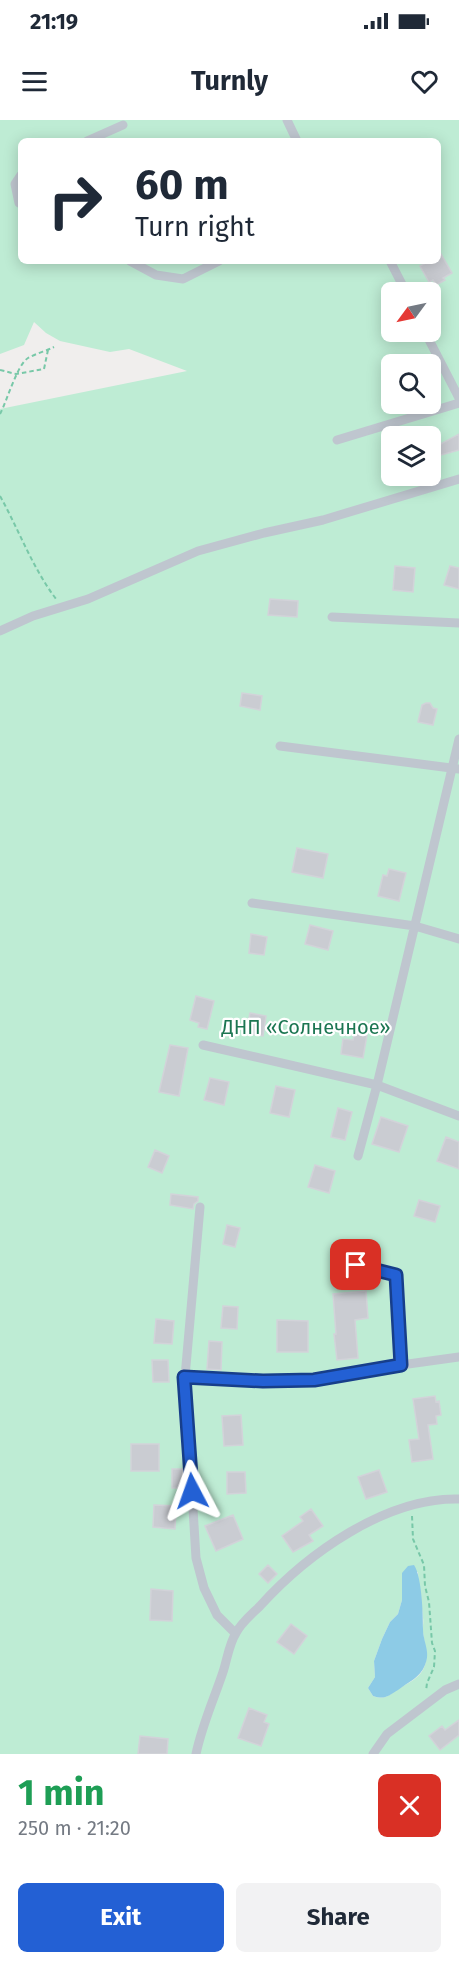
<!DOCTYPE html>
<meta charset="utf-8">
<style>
:root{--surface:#fff;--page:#f2f2f3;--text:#1f2937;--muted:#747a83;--accent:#2360d4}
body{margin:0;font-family:"Fira Sans",sans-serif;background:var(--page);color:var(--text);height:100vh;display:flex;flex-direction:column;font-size:22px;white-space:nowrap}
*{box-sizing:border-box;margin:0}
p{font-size:20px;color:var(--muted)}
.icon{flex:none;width:33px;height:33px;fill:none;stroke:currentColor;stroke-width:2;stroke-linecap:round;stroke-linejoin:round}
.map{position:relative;height:1634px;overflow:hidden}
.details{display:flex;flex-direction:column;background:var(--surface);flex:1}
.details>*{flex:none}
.banner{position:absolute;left:18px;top:18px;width:423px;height:126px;border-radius:9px;box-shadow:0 3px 15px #0003;background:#fff;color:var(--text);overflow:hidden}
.needle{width:39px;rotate:237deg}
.fabs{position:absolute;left:381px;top:162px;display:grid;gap:12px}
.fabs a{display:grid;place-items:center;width:60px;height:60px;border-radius:9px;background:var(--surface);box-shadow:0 3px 15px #0003;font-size:30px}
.pin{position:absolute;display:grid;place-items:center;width:51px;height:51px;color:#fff;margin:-26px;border-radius:12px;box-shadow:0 3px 9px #0006}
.me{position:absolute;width:66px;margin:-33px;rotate:356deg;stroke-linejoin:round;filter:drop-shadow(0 0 4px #0008)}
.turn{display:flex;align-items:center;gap:21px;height:126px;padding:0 18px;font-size:27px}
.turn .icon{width:78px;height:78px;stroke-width:2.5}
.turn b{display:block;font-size:42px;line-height:51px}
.round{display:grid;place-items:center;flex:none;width:63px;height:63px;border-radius:9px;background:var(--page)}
.overview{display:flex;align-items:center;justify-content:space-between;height:102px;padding:0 18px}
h1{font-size:36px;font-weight:700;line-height:45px;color:#1e9e55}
.primary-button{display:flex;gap:12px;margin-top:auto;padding:12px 18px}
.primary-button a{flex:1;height:69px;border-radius:9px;background:var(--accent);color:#fff;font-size:24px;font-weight:700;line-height:69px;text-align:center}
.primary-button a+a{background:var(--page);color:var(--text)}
.status{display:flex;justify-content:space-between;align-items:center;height:42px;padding:0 30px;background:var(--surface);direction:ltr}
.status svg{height:16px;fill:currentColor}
header{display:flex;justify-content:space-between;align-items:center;height:78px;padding:0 18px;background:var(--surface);font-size:27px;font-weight:700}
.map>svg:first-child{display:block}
</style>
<div class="status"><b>21:19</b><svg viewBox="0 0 49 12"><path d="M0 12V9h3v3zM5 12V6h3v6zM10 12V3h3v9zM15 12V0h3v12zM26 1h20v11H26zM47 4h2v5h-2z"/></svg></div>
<header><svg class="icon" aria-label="menu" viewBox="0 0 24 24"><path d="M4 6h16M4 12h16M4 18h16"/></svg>Turnly<svg class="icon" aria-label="heart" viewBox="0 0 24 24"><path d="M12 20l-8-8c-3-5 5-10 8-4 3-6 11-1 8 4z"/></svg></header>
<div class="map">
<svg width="459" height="1634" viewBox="0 0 459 1634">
<rect width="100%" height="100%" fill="#f0eeed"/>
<!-- green -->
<path fill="#beecd4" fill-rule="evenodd" d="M 0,0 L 459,0 L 459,1634 L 0,1634 L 0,289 L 187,251 L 129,229 L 110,232 L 60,221 L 46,213 L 34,202 L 24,225 L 0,234 ZM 21,21 L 438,21 L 438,141 L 21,141 ZM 392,172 L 430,172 L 430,212 L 392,212 ZM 392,244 L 430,244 L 430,284 L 392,284 ZM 392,316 L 430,316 L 430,356 L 392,356 ZM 418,1452 C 418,1467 422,1483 423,1498 C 424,1503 422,1508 423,1512 C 424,1523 429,1534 425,1545 C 421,1558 408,1563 398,1569 C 388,1576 385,1580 373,1576 L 368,1568 L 375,1557 L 374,1541 L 382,1519 L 390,1502 L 398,1494 L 402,1480 L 402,1453 Z"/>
<!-- water -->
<path fill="#8dcbe6" d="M 414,1445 C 422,1457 423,1494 423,1509 C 423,1522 431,1532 425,1545 C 420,1558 408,1562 398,1570 C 388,1576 385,1580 373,1576 L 368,1568 L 375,1557 L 374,1541 L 382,1519 L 390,1502 L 398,1494 L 402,1480 L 402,1453 L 408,1446 Z"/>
<!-- building -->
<path fill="#caccd2" stroke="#d2d3d9" stroke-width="1.5" d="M 438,129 L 452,153 L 443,158 L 445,160 L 436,165 L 433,160 L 429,162 L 420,146 L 429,141 L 438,141 Z
M 438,314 L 441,324 L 459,314 L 459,330 L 430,338 L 430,317 Z
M 395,446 L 415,448 L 413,472 L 393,470 Z
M 450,446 L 459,448 L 459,469 L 444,465 Z
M 270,479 L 298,481 L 297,497 L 268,495 Z
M 242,573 L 262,576 L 260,590 L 240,586 Z
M 426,583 L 430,583 L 433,588 L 437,589 L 433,605 L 418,602 L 422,585 Z
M 297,728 L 328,734 L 323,758 L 292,752 Z
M 389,749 L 406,753 L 399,781 L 378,776 L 383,755 L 387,756 Z
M 310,805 L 333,811 L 328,830 L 305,824 Z
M 251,814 L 267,817 L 264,835 L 249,833 Z
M 196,876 L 214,881 L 207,909 L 198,907 L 199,903 L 190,900 Z
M 250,893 L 266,896 L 263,916 L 246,913 Z
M 354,913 L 367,915 L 363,938 L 341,934 L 343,919 L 353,920 Z
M 170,925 L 188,928 L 179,976 L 159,972 Z
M 210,958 L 229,962 L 224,985 L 204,980 Z
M 276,966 L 295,970 L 289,997 L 270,993 Z
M 338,988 L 352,992 L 345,1020 L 331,1017 Z
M 381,997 L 408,1006 L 399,1032 L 372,1024 Z
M 446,1017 L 459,1022 L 459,1049 L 437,1041 Z
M 155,1030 L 169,1036 L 162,1053 L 148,1047 Z
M 315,1045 L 335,1051 L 329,1073 L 308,1067 Z
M 171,1074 L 198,1077 L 198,1081 L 194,1084 L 193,1089 L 170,1085 Z
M 419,1080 L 440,1086 L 435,1102 L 414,1096 Z
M 227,1105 L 240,1108 L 235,1127 L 223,1124 Z
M 366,1171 L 368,1198 L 355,1200 L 358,1238 L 337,1240 L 334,1214 L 336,1214 L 333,1174 Z
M 223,1186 L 238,1187 L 237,1209 L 221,1208 Z
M 156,1199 L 174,1201 L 172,1224 L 154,1223 Z
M 277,1200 L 308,1201 L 308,1232 L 277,1232 Z
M 209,1221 L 222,1222 L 221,1250 L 207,1249 Z
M 152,1240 L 168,1240 L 169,1262 L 153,1262 Z
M 435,1276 L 436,1282 L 439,1281 L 441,1295 L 436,1296 L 437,1304 L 428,1305 L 433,1339 L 412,1342 L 409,1320 L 419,1319 L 413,1279 Z
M 241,1295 L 243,1325 L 224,1326 L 222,1296 Z
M 131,1324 L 159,1324 L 159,1351 L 131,1351 Z
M 172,1349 L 184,1349 L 185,1368 L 172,1368 Z
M 379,1350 L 387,1372 L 366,1379 L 358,1357 Z
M 227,1352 L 245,1352 L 246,1373 L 227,1374 Z
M 154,1385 L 176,1386 L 175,1409 L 153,1407 Z
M 311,1389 L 323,1406 L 309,1415 L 313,1421 L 293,1432 L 282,1416 L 303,1401 L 300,1397 Z
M 233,1395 L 243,1419 L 216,1431 L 205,1406 Z
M 268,1445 L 277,1454 L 268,1463 L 259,1454 Z
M 151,1469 L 173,1471 L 172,1501 L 150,1500 Z
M 291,1504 L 307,1516 L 294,1534 L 277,1522 Z
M 249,1588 L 267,1595 L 264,1602 L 269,1604 L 261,1626 L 238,1618 Z
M 459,1600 L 459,1615 L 440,1630 L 429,1616 L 442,1606 L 445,1610 Z
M 140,1616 L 168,1619 L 167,1634 L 138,1634 Z"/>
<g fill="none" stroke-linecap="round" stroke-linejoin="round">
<!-- path -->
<path stroke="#78c8a8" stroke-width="2" stroke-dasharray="4.5 3" stroke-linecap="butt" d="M 0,250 L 16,254 L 44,249 L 48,230
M 0,294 C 7,281 17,245 28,238 C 35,234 46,231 54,227
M 0,376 C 19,410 32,447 56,479
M 412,1396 L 413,1419 L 424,1445 L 425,1466 L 429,1482 L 432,1523 L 435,1531 L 434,1547 L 427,1563 L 426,1571"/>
<!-- minor -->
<path stroke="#bfc6cf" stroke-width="9" d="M 287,0 L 297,21
M 87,21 L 123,5
M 21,55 L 15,64 L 19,83 L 21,84
M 130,141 L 156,155 L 183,159 L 219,141
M 390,141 L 406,172
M 425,212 L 459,278
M 337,320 L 459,283
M 332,497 L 459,503
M 0,511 L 33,496 L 88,479 L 198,431 L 264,413 L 323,400 L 459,359
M 280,626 L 459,649
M 252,783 L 415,806 L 459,819
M 203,925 L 377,965 L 459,996
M 358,1036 L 377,965 L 459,619
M 200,1087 L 185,1257 L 196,1438 L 204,1468 L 217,1495 L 235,1513
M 336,1139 L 396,1155 L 401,1245
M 185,1257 L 263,1261 L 314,1260 L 401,1245 L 459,1237
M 196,1634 C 202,1605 214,1579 223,1552 C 227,1540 229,1524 236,1513 C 241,1503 252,1494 260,1486 C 307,1434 386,1377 459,1379
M 373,1634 L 387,1614 L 445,1570 L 459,1564"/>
</g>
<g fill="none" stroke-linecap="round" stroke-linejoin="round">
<!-- route casing -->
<g stroke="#173e8a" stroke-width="15">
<path id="route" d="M 192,1371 L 184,1257 L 263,1261 L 314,1260 L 401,1245 L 396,1155 L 356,1145"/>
</g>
<!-- route -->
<use href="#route" stroke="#2360d4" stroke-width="10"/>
</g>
<g text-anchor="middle" stroke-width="4.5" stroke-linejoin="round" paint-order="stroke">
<!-- park labels -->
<g font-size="20" fill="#1c7652" stroke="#fff">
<text x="306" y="914">ДНП «Солнечное»</text>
</g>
</g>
</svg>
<div class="fabs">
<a><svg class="needle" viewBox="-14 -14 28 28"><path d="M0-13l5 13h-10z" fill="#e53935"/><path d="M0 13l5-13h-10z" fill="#747a83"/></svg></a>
<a><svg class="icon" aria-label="search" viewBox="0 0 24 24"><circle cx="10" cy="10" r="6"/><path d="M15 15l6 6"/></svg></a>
<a><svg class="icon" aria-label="layers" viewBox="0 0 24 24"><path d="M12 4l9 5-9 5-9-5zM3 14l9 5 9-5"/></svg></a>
</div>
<div class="pin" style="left:356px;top:1145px;background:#d93025"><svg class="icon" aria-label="arrive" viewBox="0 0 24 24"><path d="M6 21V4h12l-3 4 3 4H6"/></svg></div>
<svg class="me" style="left:192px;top:1371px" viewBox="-20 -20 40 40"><path d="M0-17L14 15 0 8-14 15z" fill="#2360d4" stroke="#fff" stroke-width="4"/></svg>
<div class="banner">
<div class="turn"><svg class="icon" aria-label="right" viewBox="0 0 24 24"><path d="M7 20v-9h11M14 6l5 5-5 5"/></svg><div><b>60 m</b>Turn right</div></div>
</div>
</div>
<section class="details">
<div class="overview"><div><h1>1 min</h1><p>250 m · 21:20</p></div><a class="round" style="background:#d93025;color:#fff"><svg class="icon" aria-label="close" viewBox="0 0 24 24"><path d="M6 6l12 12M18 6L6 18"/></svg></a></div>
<div class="primary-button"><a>Exit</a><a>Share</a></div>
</section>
